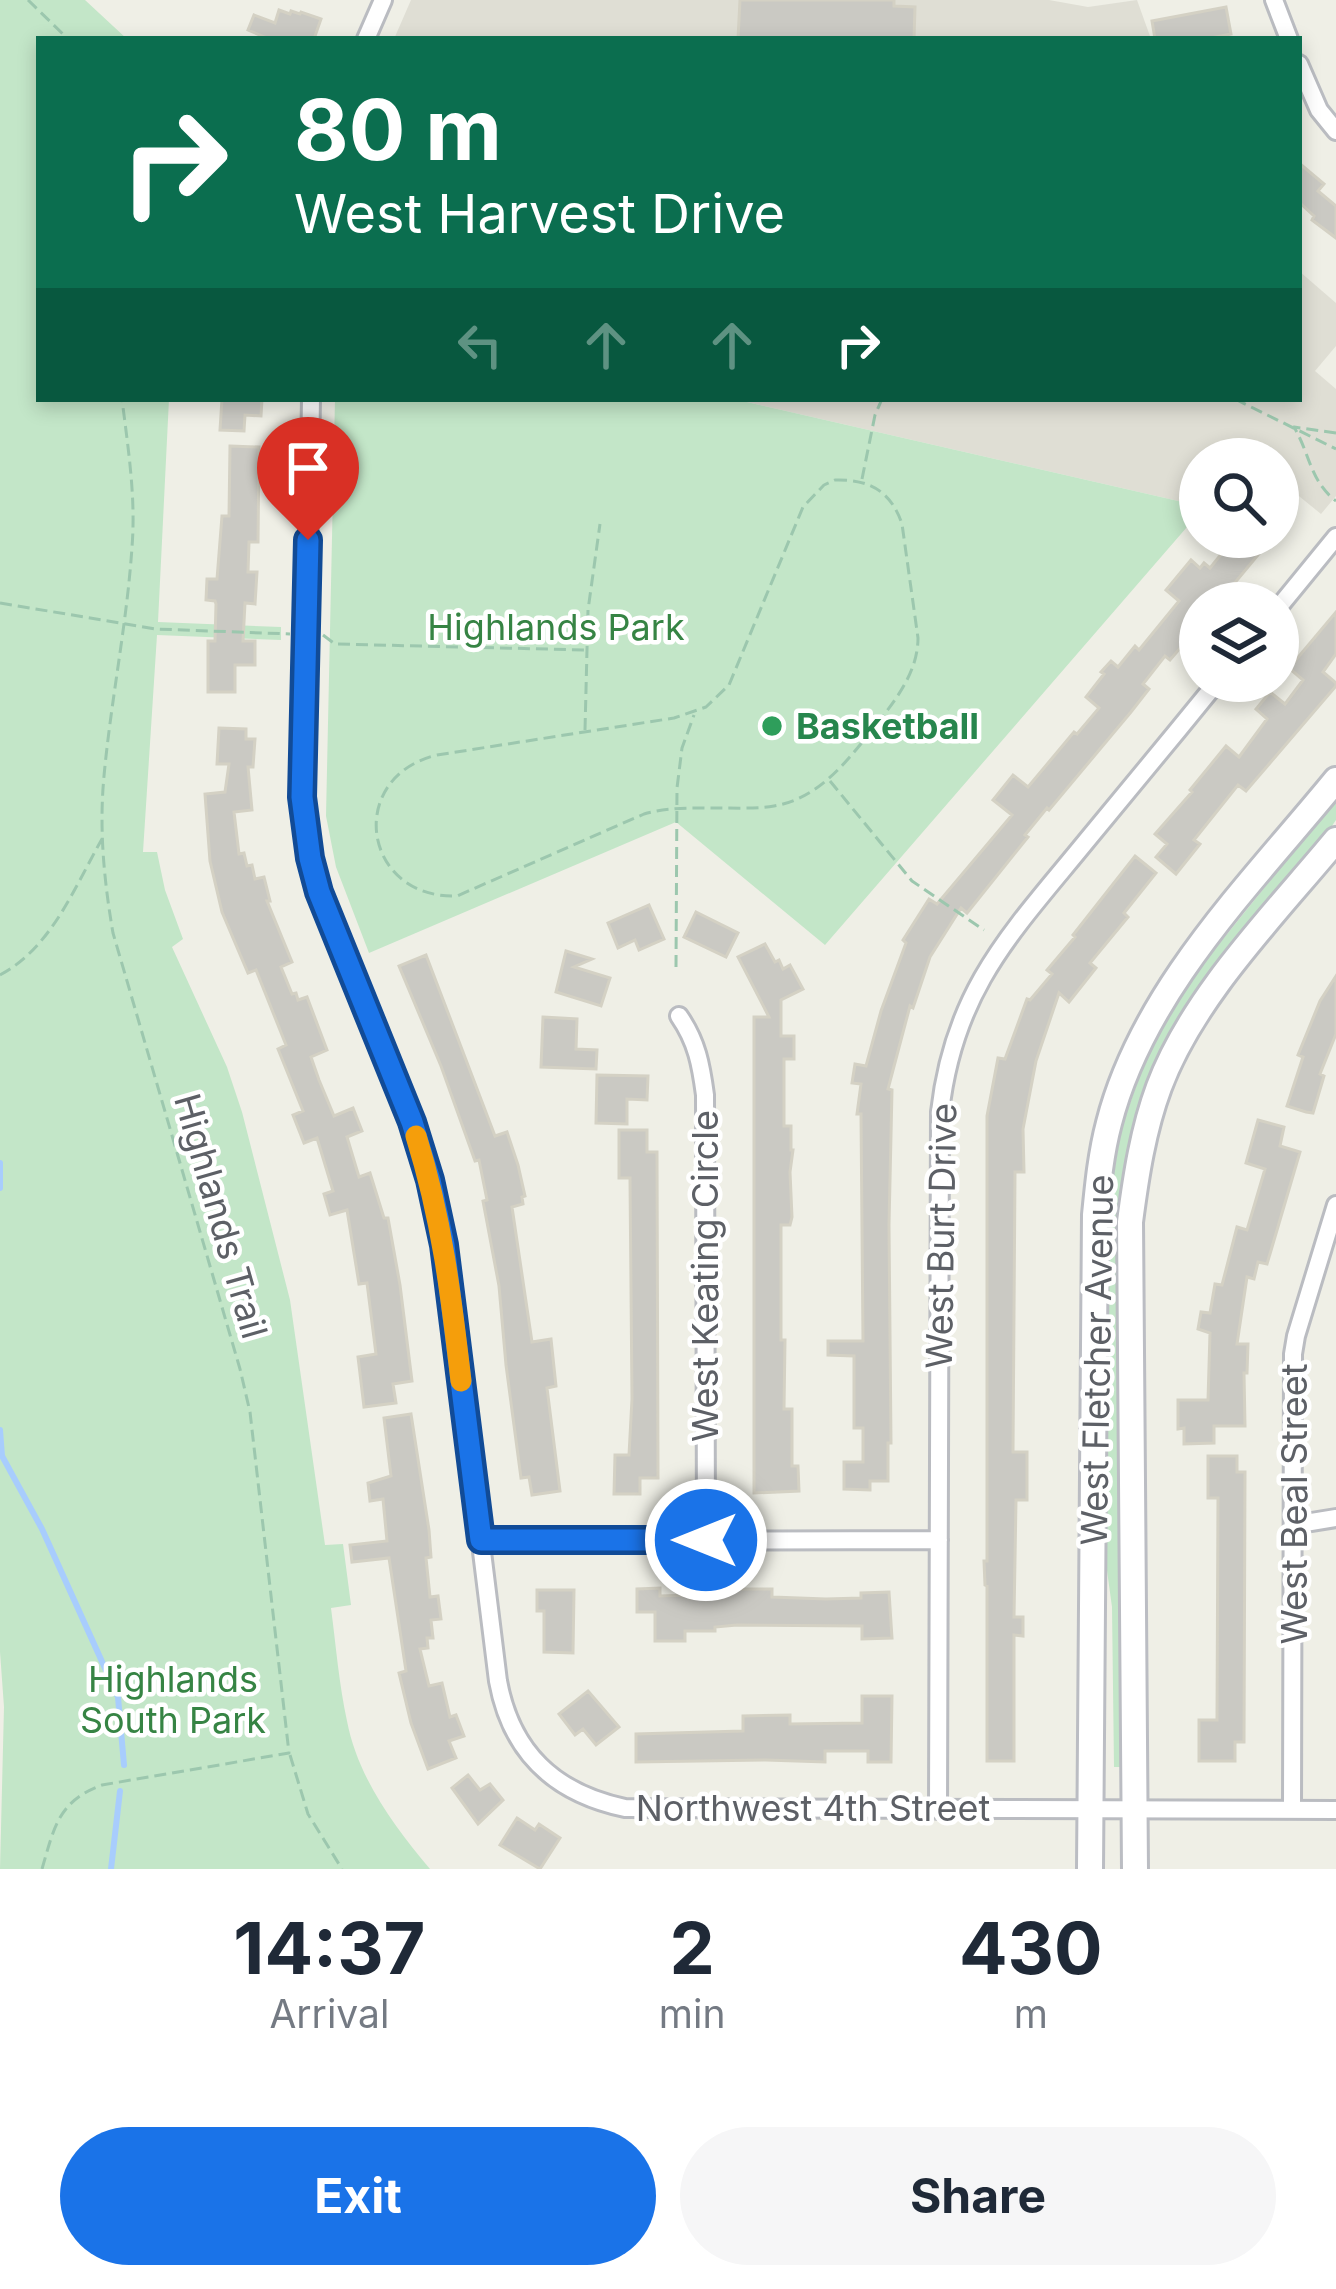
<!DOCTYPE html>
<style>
:root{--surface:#fff;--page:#f6f6f7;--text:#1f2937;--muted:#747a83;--accent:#1a73e8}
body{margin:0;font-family:Inter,sans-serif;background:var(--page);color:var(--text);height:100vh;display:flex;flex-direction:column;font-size:45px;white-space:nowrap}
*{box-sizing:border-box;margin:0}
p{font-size:39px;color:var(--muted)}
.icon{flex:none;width:66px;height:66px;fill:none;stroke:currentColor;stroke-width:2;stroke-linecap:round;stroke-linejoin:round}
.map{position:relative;height:1869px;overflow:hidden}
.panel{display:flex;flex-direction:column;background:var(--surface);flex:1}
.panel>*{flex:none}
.top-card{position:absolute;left:36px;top:36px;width:1266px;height:366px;border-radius:0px;box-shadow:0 6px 18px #0003;background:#0b6e4f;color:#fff;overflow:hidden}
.fabs{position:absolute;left:1179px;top:438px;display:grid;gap:24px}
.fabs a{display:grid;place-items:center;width:120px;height:120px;border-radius:50%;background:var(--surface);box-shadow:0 6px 18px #0003;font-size:60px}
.pin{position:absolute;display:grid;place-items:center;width:102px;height:102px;color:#fff;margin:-123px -51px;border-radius:50% 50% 50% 0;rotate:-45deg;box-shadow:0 0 12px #0007}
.pin .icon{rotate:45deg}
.me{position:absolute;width:132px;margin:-66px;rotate:270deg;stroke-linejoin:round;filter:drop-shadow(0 0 9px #0008)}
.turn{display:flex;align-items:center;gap:42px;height:252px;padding:0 60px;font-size:54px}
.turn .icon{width:156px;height:156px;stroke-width:2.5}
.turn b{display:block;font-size:84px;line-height:102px}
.lanes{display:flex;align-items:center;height:114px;padding:0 60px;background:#0003;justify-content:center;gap:60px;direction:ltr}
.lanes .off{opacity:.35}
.eta{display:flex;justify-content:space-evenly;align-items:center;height:204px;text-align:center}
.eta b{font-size:72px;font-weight:700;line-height:84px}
.button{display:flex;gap:24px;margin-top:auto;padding:24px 60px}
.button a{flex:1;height:138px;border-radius:72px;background:var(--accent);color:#fff;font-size:48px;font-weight:700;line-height:138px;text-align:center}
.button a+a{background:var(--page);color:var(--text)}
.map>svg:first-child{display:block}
</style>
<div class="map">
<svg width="1336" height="1869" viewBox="0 0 1336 1869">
<rect width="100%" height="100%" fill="#efefe6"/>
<!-- education -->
<path fill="#dfded4" d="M 411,0 L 1049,0 L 1088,7 L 1137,0 L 1151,39 L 394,39 Z
M 1299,271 L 1336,303 L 1336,346 L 1315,371 L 1336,389 L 1336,496 L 1321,514 L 1278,479 L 1278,459 L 1253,459 L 1247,454 L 1243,459 L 1200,459 L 1200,506 L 734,399 L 1299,399 Z"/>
<!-- green -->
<path fill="#c3e6c8" d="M 0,0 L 85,0 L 127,39 L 39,39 L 39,399 L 169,399 L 158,622 L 281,627 L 281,640 L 157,635 L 143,852 L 157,852 L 165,890 L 183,939 L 172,947 L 227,1067 L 242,1112 L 290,1300 L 325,1545 L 343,1544 L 351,1605 L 331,1608 C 336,1646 339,1684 347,1721 C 358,1778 394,1826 430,1869 L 0,1869 L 4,1707 L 0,1652 Z
M 335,399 L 734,399 L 1200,506 L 1200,512 L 825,945 L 676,822 L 369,953 L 336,867 L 326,816 Z
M 1336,799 L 1336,820 L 1143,1101 L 1127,1157 L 1122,1197 L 1124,1767 L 1114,1767 L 1112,1607 L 1105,1556 L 1106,1233 L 1109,1198 L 1122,1126 L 1147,1055 L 1190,980 Z"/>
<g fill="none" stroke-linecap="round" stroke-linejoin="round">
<!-- stream -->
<path stroke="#a8cdfd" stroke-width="6" d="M 0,1163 L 0,1188
M 0,1430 L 2,1456 L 42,1529 L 118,1697 L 124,1765
M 111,1869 L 120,1791"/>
</g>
<!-- building -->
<path fill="#cac9c3" stroke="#d4d1c4" stroke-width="3" d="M 740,0 L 894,0 L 894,6 L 915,7 L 914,39 L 738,39 Z
M 1226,7 L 1231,34 L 1206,39 L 1155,39 L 1152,21 Z
M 279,10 L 290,14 L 291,11 L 300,14 L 301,12 L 321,19 L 314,39 L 269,39 L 248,30 L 254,15 L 275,23 Z
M 1299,163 L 1324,184 L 1318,191 L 1336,206 L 1336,238 L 1312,220 L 1314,216 L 1299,202 Z
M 222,399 L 262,399 L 261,416 L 245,415 L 244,431 L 220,430 Z
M 230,446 L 259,447 L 258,542 L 249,542 L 248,572 L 257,572 L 255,604 L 245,603 L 243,641 L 255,641 L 255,665 L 235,665 L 235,692 L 208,692 L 208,641 L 215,641 L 216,604 L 215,601 L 206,600 L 207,579 L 217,579 L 222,516 L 229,516 Z
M 1235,537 L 1273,537 L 1218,603 L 1200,603 L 1200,625 L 1170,660 L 1165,656 L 1143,684 L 1149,689 L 1131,712 L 1049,810 L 1047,808 L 1025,835 L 1028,837 L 967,913 L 961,908 L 930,957 L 913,1008 L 910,1006 L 888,1089 L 892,1090 L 889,1225 L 891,1443 L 888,1443 L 888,1481 L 870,1481 L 870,1490 L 844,1489 L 844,1462 L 863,1462 L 863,1428 L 854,1428 L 854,1356 L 828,1355 L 828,1341 L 863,1341 L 861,1114 L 857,1114 L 861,1084 L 852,1083 L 855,1064 L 866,1066 L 881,1011 L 906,943 L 903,940 L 929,899 L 937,904 L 1012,815 L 993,800 L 1013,775 L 1028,787 L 1074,732 L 1077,734 L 1099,708 L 1086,697 L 1104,674 L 1101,672 L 1111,661 L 1118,667 L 1135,646 L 1139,650 L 1179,601 L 1166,590 L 1191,560 L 1200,568 L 1204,563 L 1210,568 Z
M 1336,612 L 1336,654 L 1323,672 L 1336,683 L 1336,686 L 1246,791 L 1238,785 L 1194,840 L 1200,844 L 1176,874 L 1156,857 L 1167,844 L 1155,834 L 1192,792 L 1190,790 L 1226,746 L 1239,757 L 1267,719 L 1256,709 L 1270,692 L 1285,704 L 1303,680 L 1289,668 Z
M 219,728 L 246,729 L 246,739 L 255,739 L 253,767 L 248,767 L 252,810 L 234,812 L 239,854 L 244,853 L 247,866 L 252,865 L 255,879 L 264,877 L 270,901 L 267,901 L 292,962 L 281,967 L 292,994 L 296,993 L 298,1000 L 307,997 L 327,1050 L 311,1057 L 319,1080 L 334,1116 L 353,1108 L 362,1131 L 347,1137 L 359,1177 L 370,1173 L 384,1218 L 388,1218 L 400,1285 L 412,1381 L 393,1384 L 396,1403 L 364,1407 L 358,1357 L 376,1354 L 367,1283 L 359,1284 L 347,1210 L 330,1215 L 324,1194 L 333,1191 L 317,1138 L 304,1143 L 293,1115 L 303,1111 L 278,1049 L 286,1045 L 256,970 L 248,973 L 222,912 L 210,861 L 205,794 L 225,792 L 229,764 L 217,764 Z
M 1135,856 L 1156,873 L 1124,913 L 1128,917 L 1090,963 L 1096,968 L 1069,1002 L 1059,993 L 1036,1061 L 1023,1129 L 1024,1172 L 1015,1172 L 1013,1452 L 1027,1452 L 1027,1500 L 1016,1500 L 1014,1617 L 1023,1617 L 1023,1636 L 1014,1635 L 1014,1761 L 987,1761 L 987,1586 L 985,1585 L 984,1561 L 987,1561 L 987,1116 L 998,1058 L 1005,1059 L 1027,999 L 1030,1000 L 1052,974 L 1047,970 L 1075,937 L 1073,935 Z
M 649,905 L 664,939 L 639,950 L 635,940 L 618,948 L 608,923 Z
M 696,912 L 738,933 L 726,957 L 684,937 Z
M 765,944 L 775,962 L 779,960 L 783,969 L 790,965 L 803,989 L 781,1000 L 781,1036 L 794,1036 L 794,1059 L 784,1059 L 784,1126 L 791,1126 L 791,1150 L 793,1150 L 790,1172 L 792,1217 L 790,1225 L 781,1225 L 781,1340 L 785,1340 L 784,1409 L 792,1409 L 792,1466 L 798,1466 L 799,1491 L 754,1493 L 754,1017 L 769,1017 L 738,957 Z
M 566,951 L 592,959 L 574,967 L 610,978 L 601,1006 L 556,992 Z
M 426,955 L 495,1136 L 507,1132 L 518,1165 L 525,1196 L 522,1197 L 523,1204 L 512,1207 L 532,1342 L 551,1339 L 556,1386 L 547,1388 L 560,1491 L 532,1495 L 529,1477 L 521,1478 L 506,1365 L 499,1286 L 483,1201 L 487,1200 L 479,1160 L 475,1161 L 441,1066 L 399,966 Z
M 1336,976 L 1336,1034 L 1320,1074 L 1324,1076 L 1313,1113 L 1306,1112 L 1287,1106 L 1303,1057 L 1298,1055 L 1320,1001 Z
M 543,1017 L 577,1019 L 576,1049 L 597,1050 L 596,1069 L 541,1067 Z
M 597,1075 L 648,1076 L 647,1100 L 627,1099 L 627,1124 L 596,1123 Z
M 1258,1120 L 1284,1127 L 1280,1146 L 1300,1152 L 1267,1264 L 1258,1262 L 1254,1279 L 1247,1277 L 1237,1344 L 1248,1344 L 1247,1373 L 1244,1373 L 1245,1426 L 1214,1426 L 1214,1443 L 1184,1444 L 1184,1428 L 1178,1429 L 1178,1400 L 1208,1400 L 1210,1333 L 1198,1329 L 1201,1312 L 1210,1313 L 1215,1284 L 1222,1285 L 1237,1227 L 1247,1230 L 1265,1169 L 1246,1163 Z
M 619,1130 L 647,1130 L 647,1152 L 657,1152 L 658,1478 L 640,1478 L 640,1494 L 614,1494 L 615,1455 L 629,1455 L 632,1399 L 630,1178 L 619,1178 Z
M 411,1414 L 429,1530 L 431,1557 L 426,1558 L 430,1597 L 438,1596 L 441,1619 L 431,1620 L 433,1638 L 427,1638 L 428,1648 L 420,1649 L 429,1686 L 442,1683 L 450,1717 L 456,1715 L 464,1736 L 449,1741 L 456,1758 L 428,1769 L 411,1723 L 399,1673 L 406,1671 L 389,1558 L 352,1562 L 350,1545 L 387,1541 L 383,1499 L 370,1501 L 368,1483 L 391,1476 L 384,1418 Z
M 1208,1456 L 1237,1456 L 1237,1472 L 1245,1472 L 1244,1742 L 1235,1742 L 1235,1761 L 1199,1761 L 1199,1720 L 1217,1720 L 1218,1498 L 1208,1498 Z
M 660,1588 L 660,1596 L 692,1595 L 692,1589 L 772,1589 L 772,1597 L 826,1599 L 861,1598 L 861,1593 L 889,1592 L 892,1638 L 862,1639 L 862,1626 L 737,1625 L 715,1627 L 715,1631 L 685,1631 L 685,1641 L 655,1641 L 655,1612 L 637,1612 L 637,1589 Z
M 537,1590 L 574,1590 L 573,1653 L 544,1652 L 544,1611 L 537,1611 Z
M 588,1691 L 619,1727 L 596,1745 L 583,1729 L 575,1735 L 559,1714 Z
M 862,1696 L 892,1696 L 891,1762 L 868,1762 L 868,1751 L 825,1751 L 825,1762 L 766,1760 L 636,1762 L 636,1734 L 743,1731 L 743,1716 L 790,1715 L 790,1724 L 862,1723 Z
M 468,1775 L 480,1790 L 490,1784 L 503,1800 L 478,1824 L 452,1788 Z
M 517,1818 L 535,1830 L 539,1824 L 560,1838 L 540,1869 L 500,1845 Z"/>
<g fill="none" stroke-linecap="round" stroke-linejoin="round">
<!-- minor casing -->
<g stroke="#babcc1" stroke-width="22">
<path id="minor" d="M 1274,0 L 1289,39
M 366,39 L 383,0
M 1299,64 L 1319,110 L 1336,131
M 311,399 L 304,821 L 319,892 L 412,1122 L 430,1180 L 444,1245 L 498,1681 C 511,1752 554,1793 625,1808 L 1336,1810
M 1278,608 L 1336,537
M 679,1016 C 697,1042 701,1065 705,1095 L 706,1541
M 1293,1525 L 1336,1518
M 481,1541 L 939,1540
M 938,1810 L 940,1112 C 954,988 1013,931 1088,839 C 1131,787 1175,734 1218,681
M 1292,1810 L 1293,1354 L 1296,1336 L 1336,1205"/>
</g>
<!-- secondary casing -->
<g stroke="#bbbdc3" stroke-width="30">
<path id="secondary" d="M 1090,1869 L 1095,1215 C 1098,1184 1101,1153 1109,1123 C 1143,990 1251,884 1336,780
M 1135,1869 L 1130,1222 C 1136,1176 1143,1130 1159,1087 C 1193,996 1275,914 1336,840"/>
</g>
<!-- path -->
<path stroke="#9cc7ae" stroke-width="3" stroke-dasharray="12 6" stroke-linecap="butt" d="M 28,0 L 68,39
M 1235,399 L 1336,449
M 1336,433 L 1294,427 C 1310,454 1310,481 1336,501
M 862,479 L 875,415 L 882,399
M 835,480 C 869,479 891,491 902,524 L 918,638 C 918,670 898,697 879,721 C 851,756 822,798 774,806 C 756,809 736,808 718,808 C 693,808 668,807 644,814 L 457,896 C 362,899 345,777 437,755 L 674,718 L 706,707 L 729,685 L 803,507 L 824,485 Z
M 0,603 L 156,629 L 290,634
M 323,635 L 335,644 L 586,650
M 585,730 L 588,610 L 600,524
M 830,781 L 912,881 L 984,930
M 676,967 L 677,788 L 682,748 L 694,715
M 0,975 C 52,947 74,888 102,839
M 290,1755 L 308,1814 L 342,1869
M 42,1869 C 54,1828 58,1801 102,1785 L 289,1753 L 250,1412 L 240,1369 L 113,933 C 104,881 99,829 104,776 C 111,700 127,623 132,547 C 136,497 128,448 122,399"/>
<!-- minor -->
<use href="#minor" stroke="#fff" stroke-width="16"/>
<!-- secondary -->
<use href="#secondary" stroke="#fff" stroke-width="24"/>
</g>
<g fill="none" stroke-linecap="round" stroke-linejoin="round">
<!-- route casing -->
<g stroke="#114b97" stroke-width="30">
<path id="route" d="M 308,540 L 302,797 L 310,858 L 319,892 L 412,1122 L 430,1180 L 444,1245 L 481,1540 L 706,1540"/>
</g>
<!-- route -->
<use href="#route" stroke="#1a73e8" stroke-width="21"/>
<!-- slow -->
<path stroke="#f59e0b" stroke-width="21" d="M 416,1136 C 442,1219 451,1295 461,1381"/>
</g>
<!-- markers -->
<circle fill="#2e9e5b" stroke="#fff" stroke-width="4.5" cx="772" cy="726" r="12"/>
<g text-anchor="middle" stroke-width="9" stroke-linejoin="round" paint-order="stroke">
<!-- park labels -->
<g font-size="36" fill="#368444" stroke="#fff">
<text x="556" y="640">Highlands Park</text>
<text x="173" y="1692">Highlands<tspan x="173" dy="41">South Park</tspan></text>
</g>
<!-- leisure labels -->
<g font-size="36" font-weight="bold" fill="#27864d" stroke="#fff" text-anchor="start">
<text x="796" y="739">Basketball</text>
</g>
<!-- street labels -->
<g font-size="36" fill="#5d6066" stroke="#fff">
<text transform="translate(221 1216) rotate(74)" y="13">Highlands Trail</text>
<text transform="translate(941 1236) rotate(-89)" y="13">West Burt Drive</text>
<text transform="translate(705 1276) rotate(-90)" y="13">West Keating Circle</text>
<text transform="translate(1097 1360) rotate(-89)" y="13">West Fletcher Avenue</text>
<text transform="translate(1294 1504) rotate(-90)" y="13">West Beal Street</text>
<text x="813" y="1821">Northwest 4th Street</text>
</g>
</g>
</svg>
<div class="fabs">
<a><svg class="icon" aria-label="search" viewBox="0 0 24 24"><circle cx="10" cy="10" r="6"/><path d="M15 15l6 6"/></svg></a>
<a><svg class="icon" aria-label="layers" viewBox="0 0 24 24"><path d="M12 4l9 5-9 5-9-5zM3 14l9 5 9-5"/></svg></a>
</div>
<div class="pin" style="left:308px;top:540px;background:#d93025"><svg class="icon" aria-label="arrive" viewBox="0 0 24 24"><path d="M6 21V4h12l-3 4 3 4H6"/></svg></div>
<svg class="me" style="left:706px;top:1540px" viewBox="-20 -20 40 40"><circle r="17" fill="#1a73e8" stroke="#fff" stroke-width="3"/><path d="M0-11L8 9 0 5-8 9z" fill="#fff"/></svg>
<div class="top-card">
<div class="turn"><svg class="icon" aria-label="right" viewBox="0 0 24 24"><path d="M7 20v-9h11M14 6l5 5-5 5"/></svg><div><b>80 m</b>West Harvest Drive</div></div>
<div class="lanes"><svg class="icon off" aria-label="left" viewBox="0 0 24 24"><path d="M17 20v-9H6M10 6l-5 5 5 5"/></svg><svg class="icon off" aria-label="ahead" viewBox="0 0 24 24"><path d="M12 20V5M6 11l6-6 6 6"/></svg><svg class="icon off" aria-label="ahead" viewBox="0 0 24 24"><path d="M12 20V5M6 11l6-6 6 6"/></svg><svg class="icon" aria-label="right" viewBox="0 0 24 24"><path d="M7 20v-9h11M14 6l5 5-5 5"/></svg></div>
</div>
</div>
<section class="panel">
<div class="eta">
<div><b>14:37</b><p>Arrival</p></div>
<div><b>2</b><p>min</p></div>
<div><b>430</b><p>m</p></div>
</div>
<div class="button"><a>Exit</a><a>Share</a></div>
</section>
